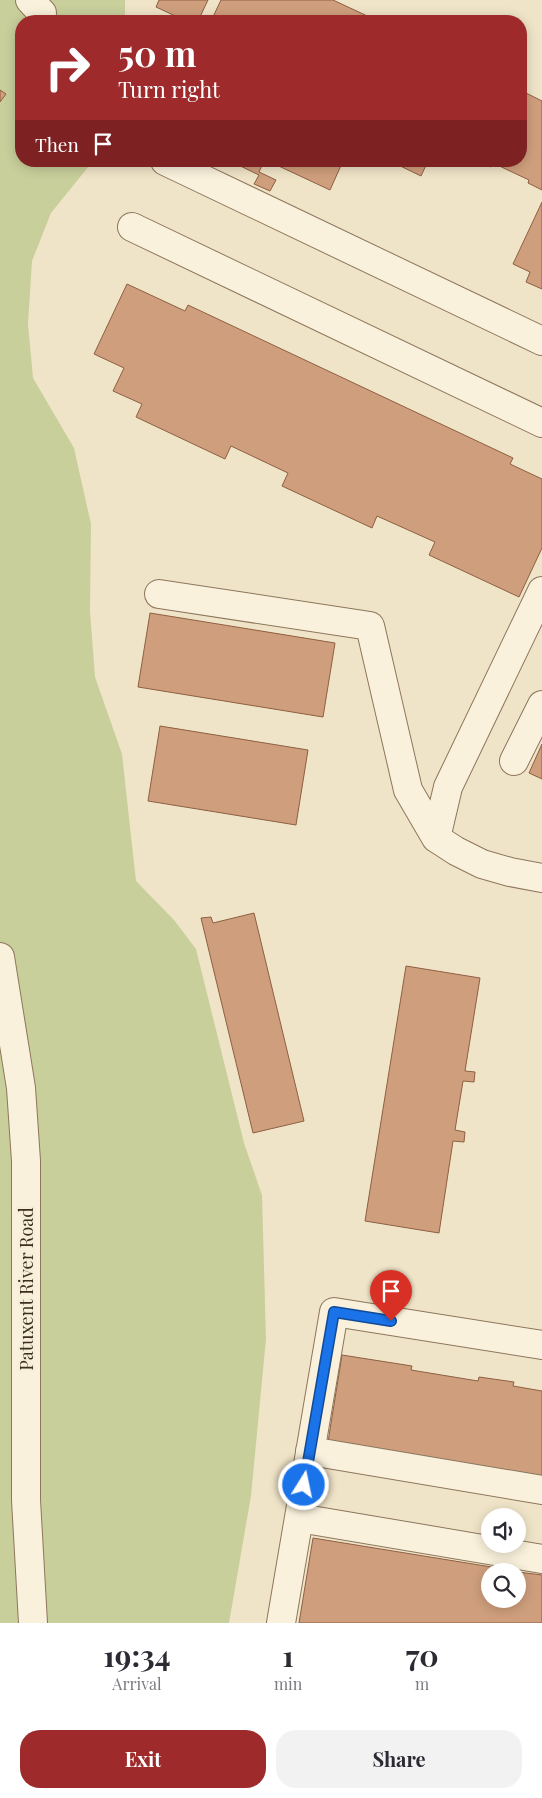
<!DOCTYPE html>
<style>
:root{--surface:#fff;--page:#f2f2f3;--text:#2b2b33;--muted:#7c7c81;--accent:#9e2a2b}
body{margin:0;font-family:"Playfair Display",serif;background:var(--page);color:var(--text);height:100vh;display:flex;flex-direction:column;font-size:19px;white-space:nowrap}
*{box-sizing:border-box;margin:0}
p{font-size:16px;color:var(--muted)}
.icon{flex:none;width:28px;height:28px;fill:none;stroke:currentColor;stroke-width:2;stroke-linecap:round;stroke-linejoin:round}
.map{position:relative;height:1623px;overflow:hidden}
.drawer{display:flex;flex-direction:column;background:var(--surface);flex:1}
.drawer>*{flex:none}
.guide{position:absolute;left:15px;top:15px;width:512px;height:152px;border-radius:20px;box-shadow:0 2px 12px #0003;background:#9e2a2b;color:#fff;overflow:hidden}
.fabs{position:absolute;left:481px;top:1508px;display:grid;gap:10px}
.fabs a{display:grid;place-items:center;width:45px;height:45px;border-radius:50%;background:var(--surface);box-shadow:0 2px 12px #0003;font-size:25px}
.pin{position:absolute;display:grid;place-items:center;width:42px;height:42px;color:#fff;margin:-51px -21px;border-radius:50% 50% 50% 0;rotate:-45deg;box-shadow:0 0 5px #0007}
.pin .icon{rotate:45deg}
.me{position:absolute;width:55px;margin:-28px;rotate:10deg;stroke-linejoin:round;filter:drop-shadow(0 0 4px #0008)}
.turn{display:flex;align-items:center;gap:18px;height:105px;padding:0 20px;font-size:22px}
.turn .icon{width:65px;height:65px;stroke-width:2.5}
.turn b{display:block;font-size:35px;line-height:42px}
.then{display:flex;align-items:center;height:48px;padding:0 20px;background:#0003;gap:10px;font-size:19px}
.eta{display:flex;justify-content:space-evenly;align-items:center;height:85px;text-align:center}
.eta b{font-size:30px;font-weight:700;line-height:35px}
.cta{display:flex;gap:10px;margin-top:auto;padding:10px 20px}
.cta a{flex:1;height:58px;border-radius:20px;background:var(--accent);color:#fff;font-size:20px;font-weight:700;line-height:58px;text-align:center}
.cta a+a{background:var(--page);color:var(--text)}
.map>svg:first-child{display:block}
</style>
<div class="map">
<svg width="542" height="1623" viewBox="0 0 542 1623">
<rect width="100%" height="100%" fill="#f0e4c8"/>
<!-- green -->
<path fill="#c9cf9b" d="M 0,0 L 125,0 L 125,21 L 21,21 L 21,161 L 93,161 L 51,213 L 32,261 L 28,324 L 33,378 L 74,448 L 91,524 L 90,611 L 95,677 L 122,754 L 136,881 L 174,920 L 196,949 L 244,1143 L 262,1195 L 266,1339 L 251,1496 L 229,1623 L 0,1623 Z"/>
<!-- building -->
<path fill="#cf9f7d" stroke="#8d5f41" d="M 159,0 L 208,0 L 198,21 L 186,21 L 156,7 Z
M 221,0 L 333,0 L 378,21 L 211,21 Z
M 0,90 L 6,94 L 0,102 Z
M 522,91 L 542,101 L 542,190 L 528,183 L 529,180 L 493,163 L 491,167 L 479,161 L 521,161 Z
M 230,161 L 264,161 L 259,172 L 276,180 L 270,191 L 254,184 L 259,175 Z
M 268,161 L 343,161 L 330,190 Z
M 390,161 L 428,161 L 421,176 Z
M 542,202 L 542,289 L 526,282 L 530,272 L 513,264 Z
M 127,284 L 185,311 L 188,305 L 513,458 L 510,464 L 542,479 L 542,548 L 519,597 L 429,555 L 435,542 L 377,516 L 372,528 L 282,486 L 288,473 L 231,446 L 225,459 L 136,417 L 142,404 L 113,391 L 124,368 L 94,354 Z
M 150,613 L 335,643 L 323,717 L 138,687 Z
M 160,726 L 308,750 L 296,825 L 148,801 Z
M 542,744 L 542,779 L 529,773 Z
M 254,913 L 304,1121 L 253,1133 L 201,918 L 211,917 L 213,923 Z
M 406,966 L 480,978 L 465,1071 L 475,1072 L 474,1082 L 463,1081 L 455,1130 L 465,1132 L 464,1142 L 453,1141 L 439,1233 L 365,1221 Z
M 342,1355 L 412,1366 L 411,1370 L 478,1381 L 479,1377 L 514,1382 L 513,1386 L 542,1391 L 542,1477 L 328,1442 Z
M 313,1538 L 516,1571 L 490,1571 L 490,1599 L 518,1599 L 518,1572 L 542,1575 L 542,1623 L 299,1623 Z"/>
<g fill="none" stroke-linecap="round" stroke-linejoin="round">
<!-- minor casing -->
<g stroke="#8d765c" stroke-width="30">
<path id="minor" d="M 30,0 L 42,13
M 165,161 L 542,341
M 132,227 L 542,423
M 159,594 L 370,626 L 408,790 L 436,838 L 456,851 L 482,864 L 510,872 L 542,878
M 514,761 L 542,705
M 436,838 L 448,787 L 542,591
M 0,957 L 21,1088 L 26,1161 L 26,1500 L 33,1623
M 310,1451 L 542,1490
M 299,1518 L 542,1559
M 281,1623 L 334,1312 L 542,1345"/>
</g>
<!-- minor -->
<use href="#minor" stroke="#faf1dc" stroke-width="28"/>
</g>
<g fill="none" stroke-linecap="round" stroke-linejoin="round">
<!-- route casing -->
<g stroke="#114b97" stroke-width="12">
<path id="route" d="M 304,1485 L 334,1312 L 391,1321"/>
</g>
<!-- route -->
<use href="#route" stroke="#1a73e8" stroke-width="9"/>
</g>
<g text-anchor="middle" stroke-width="5" stroke-linejoin="round" paint-order="stroke">
<!-- street labels -->
<g font-size="18" fill="#3d2e20" stroke="#f7eed8">
<text transform="translate(27 1289) rotate(-90)" y="6">Patuxent River Road</text>
</g>
</g>
</svg>
<div class="fabs">
<a><svg class="icon" aria-label="sound" viewBox="0 0 24 24"><path d="M4 9h4l5-4v14l-5-4H4zM17 9q2 3 0 6"/></svg></a>
<a><svg class="icon" aria-label="search" viewBox="0 0 24 24"><circle cx="10" cy="10" r="6"/><path d="M15 15l6 6"/></svg></a>
</div>
<div class="pin" style="left:391px;top:1321px;background:#d93025"><svg class="icon" aria-label="arrive" viewBox="0 0 24 24"><path d="M6 21V4h12l-3 4 3 4H6"/></svg></div>
<svg class="me" style="left:304px;top:1485px" viewBox="-20 -20 40 40"><circle r="17" fill="#1a73e8" stroke="#fff" stroke-width="3"/><path d="M0-11L8 9 0 5-8 9z" fill="#fff"/></svg>
<div class="guide">
<div class="turn"><svg class="icon" aria-label="right" viewBox="0 0 24 24"><path d="M7 20v-9h11M14 6l5 5-5 5"/></svg><div><b>50 m</b>Turn right</div></div>
<div class="then">Then<svg class="icon" aria-label="arrive" viewBox="0 0 24 24"><path d="M6 21V4h12l-3 4 3 4H6"/></svg></div>
</div>
</div>
<section class="drawer">
<div class="eta">
<div><b>19:34</b><p>Arrival</p></div>
<div><b>1</b><p>min</p></div>
<div><b>70</b><p>m</p></div>
</div>
<div class="cta"><a>Exit</a><a>Share</a></div>
</section>
